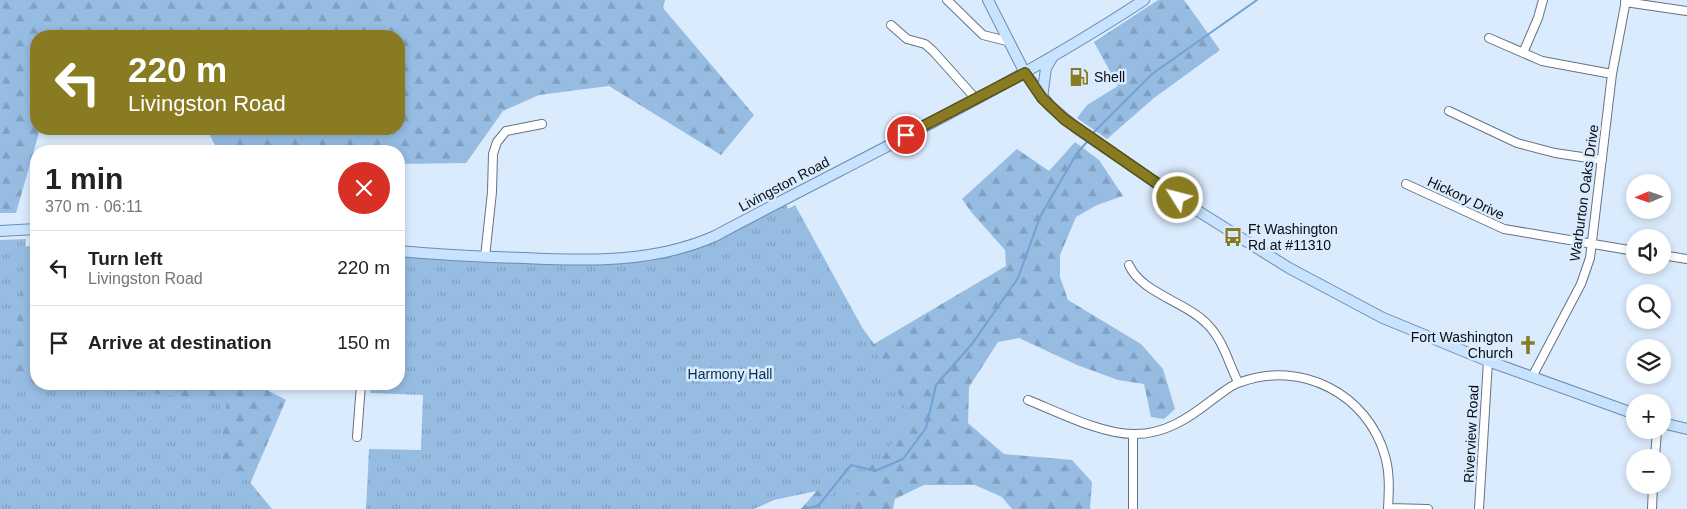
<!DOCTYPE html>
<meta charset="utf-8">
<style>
:root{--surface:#fff;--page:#f2f2f2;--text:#222;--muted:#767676;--line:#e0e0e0}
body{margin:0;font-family:Arial,sans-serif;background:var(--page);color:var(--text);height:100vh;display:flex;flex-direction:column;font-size:19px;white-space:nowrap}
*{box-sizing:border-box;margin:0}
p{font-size:16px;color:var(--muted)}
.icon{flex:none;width:28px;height:28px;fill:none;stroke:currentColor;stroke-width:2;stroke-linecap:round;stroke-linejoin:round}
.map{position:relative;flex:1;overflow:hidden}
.details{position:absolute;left:30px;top:145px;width:375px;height:245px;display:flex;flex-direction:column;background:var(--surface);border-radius:20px;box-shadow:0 2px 8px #0003}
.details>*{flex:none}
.guide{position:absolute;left:30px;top:30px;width:375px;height:105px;border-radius:20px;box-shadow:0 2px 8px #0003;background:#897b21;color:#fff;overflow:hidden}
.needle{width:32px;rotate:268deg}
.controls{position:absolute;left:1626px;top:174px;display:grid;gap:10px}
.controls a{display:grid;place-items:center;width:45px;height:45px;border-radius:50%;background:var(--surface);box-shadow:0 2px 8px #0003;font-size:25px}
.pin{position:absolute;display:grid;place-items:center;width:42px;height:42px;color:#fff;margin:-21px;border:2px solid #fff;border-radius:50%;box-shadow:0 1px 5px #0007}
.me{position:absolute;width:55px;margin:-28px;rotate:306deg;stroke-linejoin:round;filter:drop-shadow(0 0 4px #0008)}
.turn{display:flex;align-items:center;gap:18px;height:105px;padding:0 15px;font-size:22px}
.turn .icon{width:65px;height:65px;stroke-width:2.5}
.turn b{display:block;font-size:35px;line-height:42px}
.round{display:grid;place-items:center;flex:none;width:52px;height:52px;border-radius:26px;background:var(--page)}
.headline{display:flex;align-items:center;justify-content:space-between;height:85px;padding:0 15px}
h1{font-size:30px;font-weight:700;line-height:38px}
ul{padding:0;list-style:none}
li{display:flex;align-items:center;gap:15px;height:75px;padding:0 15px;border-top:1px solid var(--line)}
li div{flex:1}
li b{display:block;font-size:19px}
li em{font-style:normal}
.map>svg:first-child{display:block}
</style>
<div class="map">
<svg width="1687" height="509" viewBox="0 0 1687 509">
<defs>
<pattern id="forest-firs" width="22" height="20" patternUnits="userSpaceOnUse" patternTransform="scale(1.25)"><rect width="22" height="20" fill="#96bce2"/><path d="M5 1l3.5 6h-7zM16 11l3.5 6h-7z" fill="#80a0c1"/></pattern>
<pattern id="park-tufts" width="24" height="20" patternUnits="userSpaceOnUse" patternTransform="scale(1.25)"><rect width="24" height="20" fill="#96bce2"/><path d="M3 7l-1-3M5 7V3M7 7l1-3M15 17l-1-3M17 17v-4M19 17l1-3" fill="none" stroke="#80a0c1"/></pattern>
</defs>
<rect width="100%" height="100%" fill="#daebfd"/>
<!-- forest -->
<path fill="url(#forest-firs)" d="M 0,0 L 665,0 L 663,8 L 754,115 L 721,155 L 609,86 L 539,95 L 503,111 L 466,163 L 399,164 L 399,151 L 219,151 L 206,129 L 399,129 L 399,36 L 141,36 L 134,30 L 90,36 L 36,36 L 36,129 L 40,129 L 16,213 L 0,213 Z
M 1158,0 L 1184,0 L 1220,50 L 1154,98 L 1107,139 L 1077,118 L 1087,105 L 1118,86 L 1094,42 Z
M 1075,142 L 1099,160 L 1123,196 L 1097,205 L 1076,217 L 1060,255 L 1060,277 L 1068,300 L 1141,344 L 1163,369 L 1175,409 L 1164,419 L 1151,417 L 1144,384 L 1118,380 L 1077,365 L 1019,338 L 998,342 L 969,387 L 968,423 L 1004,454 L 1072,460 L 1092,482 L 1090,509 L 1012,509 L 1002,497 L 975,485 L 924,485 L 895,499 L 893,509 L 801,509 L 820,487 L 847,307 L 874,344 L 1006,266 L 1005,250 L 972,213 L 962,199 L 1017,149 L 1049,171 Z
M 36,246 L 36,384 L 256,384 L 286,400 L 249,486 L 0,509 L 0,247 Z"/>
<!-- park -->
<path fill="url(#park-tufts)" d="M 785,203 L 788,209 L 795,205 L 910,415 L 877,466 L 863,461 L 850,463 L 831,488 L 774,500 L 754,509 L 366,509 L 369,449 L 421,450 L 423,395 L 370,393 L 371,384 L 399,384 L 399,252 L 494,259 L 660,255 Z
M 26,239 L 11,379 L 36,382 L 36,384 L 93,387 L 227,401 L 218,472 L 249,481 L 272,509 L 0,509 L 0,240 Z
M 864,468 L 874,470 L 849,509 L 802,509 L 826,501 L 854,470 Z"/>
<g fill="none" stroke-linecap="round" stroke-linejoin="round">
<!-- stream -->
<path stroke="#71a2d3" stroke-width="2" d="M 1093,133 L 1152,74 L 1257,0
M 802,509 L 818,506 L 851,465 L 875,471 L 903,459 L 926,428 L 936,385 L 972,344 L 1018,278 L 1040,217 L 1077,153 L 1087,142"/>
<!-- minor casing -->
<g stroke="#647383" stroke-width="10">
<path id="minor" d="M 947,0 L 983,35 L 1007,41
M 1625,2 L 1687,11
M 891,25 L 907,39 L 925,44 L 933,51 L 976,99
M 1489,38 L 1542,61 L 1612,74
M 1523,53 L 1538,18 L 1543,0
M 1449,111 L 1517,143 L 1555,153 L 1602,160
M 1406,184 L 1504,229 L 1635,251
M 1662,255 L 1687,259
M 485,257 L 492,192 L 493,154 L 497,142 L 506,131 L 542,124
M 1129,265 C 1141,293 1187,302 1208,325 C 1223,340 1229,364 1238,382
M 1532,377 L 1581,284 L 1590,258 L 1612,74 L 1626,0
M 1028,400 C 1058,412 1101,434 1133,434 C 1164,435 1189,418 1212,400 C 1221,394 1230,385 1241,382 C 1301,360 1368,394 1385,456 C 1390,473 1389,491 1388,509
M 1133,434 L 1133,509
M 357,437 L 361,384
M 1655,458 L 1657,430
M 1388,508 L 1428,509
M 1479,509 L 1488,361
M 1652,509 L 1653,485"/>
</g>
<!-- major casing -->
<g stroke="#6d8cac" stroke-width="12">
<path id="major" d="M 988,0 L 1025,73 L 1050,106 L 1075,127 L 1190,206 L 1289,268 L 1383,318 L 1488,361 L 1635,414
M 1042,98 L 1046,68 L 1052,58
M 0,231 L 36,229
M 399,251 C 441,255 482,257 524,258 C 589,261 654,263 715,236 C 859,159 1007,90 1144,0
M 1662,423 L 1687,429"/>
</g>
<!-- minor -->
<use href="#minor" stroke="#fff" stroke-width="8"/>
<!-- major -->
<use href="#major" stroke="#c8e3ff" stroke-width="10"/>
</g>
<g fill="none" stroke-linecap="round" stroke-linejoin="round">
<!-- route casing -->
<g stroke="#595015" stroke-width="12">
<path id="route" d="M 906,135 L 1025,73 L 1042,98 L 1064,119 L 1178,198"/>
</g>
<!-- route -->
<use href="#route" stroke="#897b21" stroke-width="9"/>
</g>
<!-- icons -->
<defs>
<g id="fuel-bare" transform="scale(1.5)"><path d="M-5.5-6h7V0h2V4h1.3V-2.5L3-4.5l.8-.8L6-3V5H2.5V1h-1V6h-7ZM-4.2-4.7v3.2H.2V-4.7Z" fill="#897b21" stroke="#daebfd" stroke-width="2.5" paint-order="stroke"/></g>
<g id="bus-bare" transform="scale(1.5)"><path d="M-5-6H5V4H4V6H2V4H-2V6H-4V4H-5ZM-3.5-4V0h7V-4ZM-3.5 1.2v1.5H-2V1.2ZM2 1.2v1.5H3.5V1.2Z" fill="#897b21" stroke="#daebfd" stroke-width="2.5" paint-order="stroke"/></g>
<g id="church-bare" transform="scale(1.5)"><path d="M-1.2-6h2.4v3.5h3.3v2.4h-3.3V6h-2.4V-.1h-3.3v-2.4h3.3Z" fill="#897b21" stroke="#daebfd" stroke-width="2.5" paint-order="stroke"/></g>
</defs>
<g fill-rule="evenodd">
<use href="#fuel-bare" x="1079" y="77"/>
<use href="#bus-bare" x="1233" y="237"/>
<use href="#church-bare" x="1528" y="345"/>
</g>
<g text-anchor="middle" stroke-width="5" stroke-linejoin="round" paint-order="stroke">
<!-- poi labels -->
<g font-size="14" fill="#080d13" stroke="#daebfd" text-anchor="start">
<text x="1094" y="82">Shell</text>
<text x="1248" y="234">Ft Washington<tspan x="1248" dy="16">Rd at #11310</tspan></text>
<text x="1513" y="342" text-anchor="end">Fort Washington<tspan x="1513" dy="16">Church</tspan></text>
</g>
<!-- street labels -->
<g font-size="14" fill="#080d13" stroke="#daebfd">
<text transform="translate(784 184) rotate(-28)" y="5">Livingston Road</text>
<text transform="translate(1584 193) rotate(-82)" y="5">Warburton Oaks Drive</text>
<text transform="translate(1466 198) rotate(25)" y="5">Hickory Drive</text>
<text transform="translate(1471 434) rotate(-87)" y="5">Riverview Road</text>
</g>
<!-- park labels -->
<g font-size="14" fill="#072c4c" stroke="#daebfd">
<text x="730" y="379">Harmony Hall</text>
</g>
</g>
</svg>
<div class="controls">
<a><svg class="needle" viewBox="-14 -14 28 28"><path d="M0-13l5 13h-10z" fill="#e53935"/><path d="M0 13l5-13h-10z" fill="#767676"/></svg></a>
<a><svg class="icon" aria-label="sound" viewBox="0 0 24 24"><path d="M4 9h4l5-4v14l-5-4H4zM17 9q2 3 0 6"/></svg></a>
<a><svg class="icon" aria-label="search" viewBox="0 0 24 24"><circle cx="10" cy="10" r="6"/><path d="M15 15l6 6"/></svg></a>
<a><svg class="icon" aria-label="layers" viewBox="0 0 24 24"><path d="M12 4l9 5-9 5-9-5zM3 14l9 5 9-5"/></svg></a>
<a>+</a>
<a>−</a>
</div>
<div class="pin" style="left:906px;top:135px;background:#d93025"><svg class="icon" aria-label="arrive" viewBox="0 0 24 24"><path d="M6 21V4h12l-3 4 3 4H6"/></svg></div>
<svg class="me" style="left:1178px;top:198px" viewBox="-20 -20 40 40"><circle r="17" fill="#897b21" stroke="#fff" stroke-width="3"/><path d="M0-11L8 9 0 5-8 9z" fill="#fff"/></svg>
<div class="guide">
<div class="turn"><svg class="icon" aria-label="left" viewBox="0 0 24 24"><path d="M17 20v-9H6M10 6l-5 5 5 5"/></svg><div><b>220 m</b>Livingston Road</div></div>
</div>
<section class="details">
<div class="headline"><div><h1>1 min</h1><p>370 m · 06:11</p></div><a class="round" style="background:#d93025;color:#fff"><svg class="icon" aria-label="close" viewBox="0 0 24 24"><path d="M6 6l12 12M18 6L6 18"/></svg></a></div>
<ul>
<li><svg class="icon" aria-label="left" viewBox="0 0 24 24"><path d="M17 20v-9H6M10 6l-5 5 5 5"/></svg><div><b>Turn left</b><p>Livingston Road</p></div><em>220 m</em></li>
<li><svg class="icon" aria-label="arrive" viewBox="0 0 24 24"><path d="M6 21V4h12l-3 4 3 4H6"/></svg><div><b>Arrive at destination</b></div><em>150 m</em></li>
</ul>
</section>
</div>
